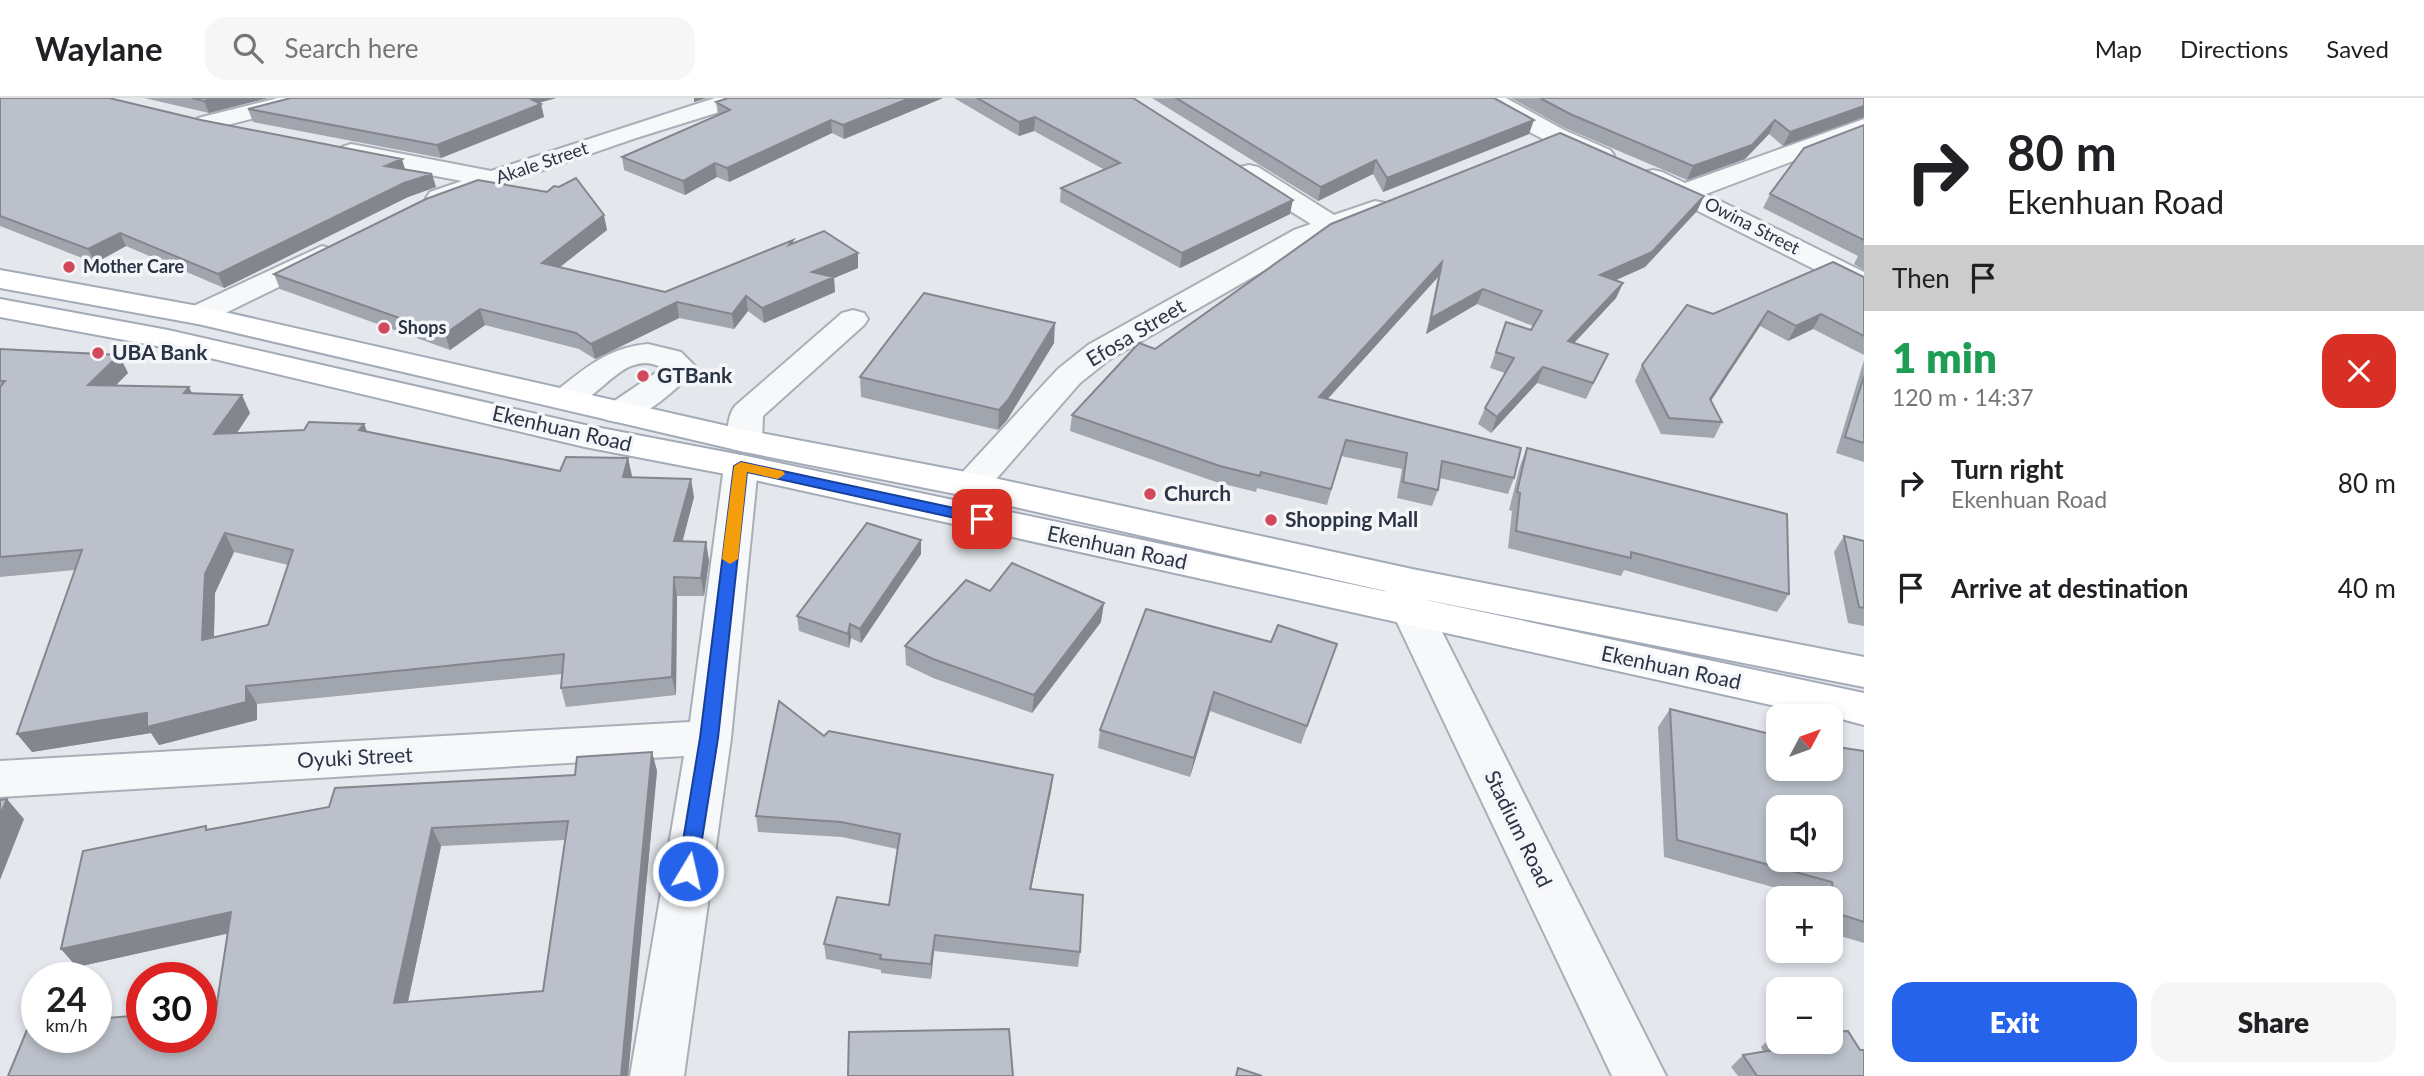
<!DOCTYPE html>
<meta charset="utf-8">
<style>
:root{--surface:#fff;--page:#f6f6f6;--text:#202124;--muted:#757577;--line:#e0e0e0;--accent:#2563eb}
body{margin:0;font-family:Lato,sans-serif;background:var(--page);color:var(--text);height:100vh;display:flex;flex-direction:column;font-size:26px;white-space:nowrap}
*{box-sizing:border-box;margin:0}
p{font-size:23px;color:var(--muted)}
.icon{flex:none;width:38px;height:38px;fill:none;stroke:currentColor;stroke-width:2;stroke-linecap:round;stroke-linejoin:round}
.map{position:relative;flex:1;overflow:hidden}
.details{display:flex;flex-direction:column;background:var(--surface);width:560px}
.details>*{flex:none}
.guide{background:#fff;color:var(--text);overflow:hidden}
.needle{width:46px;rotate:49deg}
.fabs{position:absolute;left:1766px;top:606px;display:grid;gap:14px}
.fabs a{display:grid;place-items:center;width:77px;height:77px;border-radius:14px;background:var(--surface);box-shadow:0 4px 10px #0003;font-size:35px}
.speed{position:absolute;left:21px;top:864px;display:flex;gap:14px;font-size:35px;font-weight:700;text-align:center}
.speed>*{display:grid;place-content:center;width:91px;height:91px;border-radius:50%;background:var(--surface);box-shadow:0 4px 10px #0003;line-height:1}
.speed small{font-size:18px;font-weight:400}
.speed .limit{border:10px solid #d22;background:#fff;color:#111}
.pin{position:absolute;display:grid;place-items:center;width:60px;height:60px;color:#fff;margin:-30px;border-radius:14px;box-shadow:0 4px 10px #0006}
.me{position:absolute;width:77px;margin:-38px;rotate:9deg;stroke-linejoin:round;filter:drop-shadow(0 0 5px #0008)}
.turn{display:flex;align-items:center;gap:24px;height:147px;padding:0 28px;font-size:32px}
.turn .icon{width:91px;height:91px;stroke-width:2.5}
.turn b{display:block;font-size:49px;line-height:60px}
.then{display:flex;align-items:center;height:66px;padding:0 28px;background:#0003;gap:14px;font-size:26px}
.round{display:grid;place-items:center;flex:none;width:74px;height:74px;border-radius:21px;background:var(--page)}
.headline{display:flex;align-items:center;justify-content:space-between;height:119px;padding:0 28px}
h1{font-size:42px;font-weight:800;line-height:52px;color:#1e9e55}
.primary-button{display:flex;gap:14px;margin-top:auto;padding:14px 28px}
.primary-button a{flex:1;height:80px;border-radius:21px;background:var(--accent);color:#fff;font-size:28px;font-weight:800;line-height:80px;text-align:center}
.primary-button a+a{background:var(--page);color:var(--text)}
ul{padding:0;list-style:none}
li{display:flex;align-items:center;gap:21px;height:105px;padding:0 28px}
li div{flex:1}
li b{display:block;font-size:26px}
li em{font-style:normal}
header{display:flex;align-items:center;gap:42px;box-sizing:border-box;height:98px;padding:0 35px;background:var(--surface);border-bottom:2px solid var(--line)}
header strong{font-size:33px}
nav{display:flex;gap:38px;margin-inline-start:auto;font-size:24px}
.search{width:490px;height:63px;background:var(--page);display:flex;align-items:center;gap:18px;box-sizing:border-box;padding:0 24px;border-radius:21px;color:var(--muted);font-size:26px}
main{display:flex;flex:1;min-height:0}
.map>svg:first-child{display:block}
</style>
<header>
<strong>Waylane</strong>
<div class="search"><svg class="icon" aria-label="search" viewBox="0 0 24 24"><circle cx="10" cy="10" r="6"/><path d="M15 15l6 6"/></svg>Search here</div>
<nav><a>Map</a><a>Directions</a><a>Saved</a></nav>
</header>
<main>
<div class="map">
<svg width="1864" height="978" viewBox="0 0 1864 978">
<rect width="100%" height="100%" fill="#e4e7ec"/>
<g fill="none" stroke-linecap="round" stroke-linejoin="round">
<!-- minor casing -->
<g stroke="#a9aeb7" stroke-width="4">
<path id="minor" d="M 278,0 L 319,0 L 315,5 L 207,32 L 198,30 L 195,25 L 198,20 Z
M 715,0 L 752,0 L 748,5 L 636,40 L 439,108 L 430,106 L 426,100 L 430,94 L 462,83 L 351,62 L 342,59 L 338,54 L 342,49 L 351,46 L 491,73 Z
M 1476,0 L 1506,0 L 1564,32 L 1610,52 L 1614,57 L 1610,62 C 1583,69 1506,20 1480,5 Z
M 1864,21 L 1864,36 L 1706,96 L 1864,174 L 1864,194 L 1854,191 L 1644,86 L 1640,80 L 1644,74 L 1653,72 L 1662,74 L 1685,85 Z
M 1249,67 L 1258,69 L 1334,117 L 1375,103 L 1385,105 L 1389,111 L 1385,117 L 1314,144 L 1110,261 L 1080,285 L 984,395 L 971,399 L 958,395 L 953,387 L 958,379 L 1058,271 L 1088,247 L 1294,132 L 1311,126 L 1240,81 L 1236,75 L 1240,69 Z
M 322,148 L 332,151 L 336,157 L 332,163 L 209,223 L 198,226 L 187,223 L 183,217 L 187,211 Z
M 853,212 L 864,215 L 868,221 L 864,227 L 763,318 L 762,343 L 757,351 L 745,354 L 733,351 C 725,339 727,319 735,308 L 842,215 Z
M 648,246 L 681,254 L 696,269 C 683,287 650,314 630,322 C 621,326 615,324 607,322 L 602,315 L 607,308 L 663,270 C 618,246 597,318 555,308 L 551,301 L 555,294 C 585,270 609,249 648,246 Z
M 741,357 L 753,360 L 758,368 L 731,640 L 684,978 L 630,978 L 684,658 L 0,699 L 0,663 L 690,624 L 724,368 L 729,360 Z
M 1400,469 L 1414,472 L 1432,514 L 1666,978 L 1612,978 L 1392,514 L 1381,482 L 1386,472 Z"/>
</g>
<!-- major casing -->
<g stroke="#a3abb8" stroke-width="4">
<path id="major" d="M 0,172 L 198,208 L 745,332 L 971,375 L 1412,471 L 1864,559 L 1864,589 L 1412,499 L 971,399 L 745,354 L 198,226 L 0,190 Z
M 0,201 L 168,232 L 585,327 L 741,357 L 1864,595 L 1864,627 L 1830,618 L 1821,618 L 741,379 L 585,349 L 168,250 L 0,219 Z"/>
</g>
<!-- minor -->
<use href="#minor" fill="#f7f8fa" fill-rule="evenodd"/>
<!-- major -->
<use href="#major" fill="#fff" fill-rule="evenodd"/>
</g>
<!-- wall -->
<path fill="#a1a5ae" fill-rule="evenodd" d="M 0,0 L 405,71 L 436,89 L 408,99 L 224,190 L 126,148 L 95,165 L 0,128 Z
M 144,0 L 268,0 L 209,15 Z
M 291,0 L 556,0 L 538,5 L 541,6 L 544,19 L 441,60 L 253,24 L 248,11 Z
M 728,0 L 943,0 L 844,41 L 832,35 L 729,84 L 717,79 L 685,97 L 624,72 L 622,59 L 718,17 L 716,4 Z
M 954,0 L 1133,0 L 1290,116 L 1180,170 L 1060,104 L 1061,90 L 1105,72 L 1034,33 L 1019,38 Z
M 1152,0 L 1494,0 L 1529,36 L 1383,94 L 1373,76 L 1318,103 Z
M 1511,0 L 1864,0 L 1864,19 L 1783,48 L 1769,36 L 1745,61 L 1687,82 L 1565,30 Z
M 1864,27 L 1864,172 L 1854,166 L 1858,158 L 1763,110 L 1770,96 Z
M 1704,98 L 1697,113 L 1645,169 L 1616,182 L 1623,185 L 1616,200 L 1574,245 L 1608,256 L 1586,301 L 1537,285 L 1491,335 L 1478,326 L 1485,310 L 1505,275 L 1490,270 L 1506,224 L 1531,232 L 1533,228 L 1477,206 L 1426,236 L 1438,179 L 1327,301 L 1514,380 L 1508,396 L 1440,380 L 1438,392 L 1432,408 L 1397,400 L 1402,371 L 1341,358 L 1327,407 L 1257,390 L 1256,394 L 1216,384 L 1070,333 L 1072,317 L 1155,251 L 1331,126 Z
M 607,132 L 560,169 L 665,194 L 793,142 L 793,145 L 858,170 L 834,180 L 835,194 L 764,225 L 748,213 L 734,231 L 679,220 L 595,261 L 579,251 L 485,227 L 450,252 L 280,191 L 274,176 Z
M 1861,179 L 1864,179 L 1864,257 L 1813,231 L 1788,243 L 1760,228 L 1711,303 L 1722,324 L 1714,340 L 1661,336 L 1635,283 L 1642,267 L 1713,216 Z
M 1054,245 L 1007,322 L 998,332 L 861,299 L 860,279 Z
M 0,251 L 119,257 L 128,275 L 116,287 L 192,295 L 250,315 L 237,335 L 304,332 L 364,326 L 367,334 L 560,373 L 628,360 L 632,380 L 694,399 L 682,443 L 706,444 L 709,463 L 704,498 L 677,498 L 676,597 L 566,609 L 561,590 L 562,576 L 257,606 L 257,622 L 159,647 L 151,635 L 32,654 L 75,472 L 0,479 ZM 234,454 L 288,467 L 268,527 L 214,540 L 215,495 Z
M 1864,262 L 1864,364 L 1836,355 Z
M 1527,350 L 1789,496 L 1777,514 L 1624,472 L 1621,478 L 1508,450 L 1512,413 L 1509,412 L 1520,368 Z
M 1844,438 L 1864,443 L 1864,528 L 1848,525 L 1834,454 Z
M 921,442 L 921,456 L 861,545 L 851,540 L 849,550 L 799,533 L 797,518 Z
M 990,493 L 1101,524 L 1032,615 L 933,580 L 906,567 L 905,548 Z
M 1271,544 L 1337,546 L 1301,646 L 1210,613 L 1190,679 L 1098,650 L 1100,632 Z
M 1670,611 L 1778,638 L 1864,653 L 1864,845 L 1830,835 L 1830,800 L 1813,800 L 1664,759 L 1658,629 Z
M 824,638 L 1053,677 L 1051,693 L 1031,791 L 1080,854 L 1078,869 L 934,853 L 931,881 L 881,875 L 881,872 L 826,861 L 824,846 L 889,807 L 897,751 L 842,739 L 758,734 L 756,718 Z
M 652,654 L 657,673 L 628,978 L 8,978 L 216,911 L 227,835 L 77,869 L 61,851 L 208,731 L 575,677 ZM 565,742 L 543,893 L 408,904 L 441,748 Z
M 1773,937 L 1860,952 L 1864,978 L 1738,978 L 1731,969 L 1743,957 L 1763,953 L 1761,949 Z"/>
<!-- shaded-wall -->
<path fill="#83868d" d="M 214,0 L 268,0 L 209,15 L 204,3 Z
M 522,0 L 556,0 L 524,9 Z
M 694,0 L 707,0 L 694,4 Z
M 910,0 L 943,0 L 844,41 L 843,27 Z
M 541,6 L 544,19 L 441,60 L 437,47 Z
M 1864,8 L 1864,19 L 1783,48 L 1790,34 Z
M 1035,19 L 1034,33 L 1019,38 L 1019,24 Z
M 831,22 L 832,35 L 729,84 L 727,70 Z
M 1534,22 L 1529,36 L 1383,94 L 1387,80 Z
M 1775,22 L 1769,36 L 1745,61 L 1687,82 L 1693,68 Z
M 402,61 L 406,74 L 385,68 Z
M 1376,62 L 1373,76 L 1318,103 L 1321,89 Z
M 715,65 L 717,79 L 685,97 L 683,83 Z
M 432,76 L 436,89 L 408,99 L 224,190 L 218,176 L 404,85 Z
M 1704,98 L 1697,113 L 1645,169 L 1594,192 L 1600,177 Z
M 1293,102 L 1290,116 L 1180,170 L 1182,155 Z
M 604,117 L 607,132 L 546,180 L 542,165 Z
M 120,135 L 126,148 L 95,165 L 88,151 Z
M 858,155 L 858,170 L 834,180 L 835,194 L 764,225 L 762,210 L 812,174 Z
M 1442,164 L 1438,179 L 1315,315 L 1319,299 Z
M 1623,185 L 1616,200 L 1561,259 L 1568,243 Z
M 1483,191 L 1477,206 L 1426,236 L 1431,220 Z
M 746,198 L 748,213 L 734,231 L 732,216 Z
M 677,204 L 679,220 L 595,261 L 591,246 Z
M 480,211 L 485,227 L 450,252 L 445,236 Z
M 1768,213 L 1760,228 L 1702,316 L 1710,301 Z
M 1821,216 L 1813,231 L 1788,243 L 1796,228 Z
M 1055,225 L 1054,245 L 1007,322 L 998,332 L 999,312 Z
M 119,257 L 128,275 L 98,305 L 88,287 Z
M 1543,269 L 1537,285 L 1491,335 L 1497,319 Z
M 189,289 L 198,307 L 184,295 Z
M 242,297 L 250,315 L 224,354 L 214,336 Z
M 364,326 L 371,344 L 359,332 Z
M 628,360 L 632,378 L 627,398 L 623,379 Z
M 691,381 L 694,399 L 678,461 L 674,443 Z
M 225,435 L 234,454 L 215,495 L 213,561 L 202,542 L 205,476 Z
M 921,442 L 921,456 L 861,545 L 860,531 Z
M 706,444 L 709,463 L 704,498 L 701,480 Z
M 674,479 L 677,498 L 676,597 L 672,579 Z
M 1104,505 L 1101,524 L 1032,615 L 1034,597 Z
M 850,526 L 851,540 L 849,550 L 848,536 Z
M 246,588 L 257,606 L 257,622 L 159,647 L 151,635 L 32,654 L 17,636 Z
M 1214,594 L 1210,613 L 1190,679 L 1194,660 Z
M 652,654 L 657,673 L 628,978 L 621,978 Z
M 1053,677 L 1051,693 L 1028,806 L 1030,791 Z
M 7,701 L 24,721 L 0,782 L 0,717 Z
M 432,730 L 441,748 L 404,922 L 394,905 Z
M 231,814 L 244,832 L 77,869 L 61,851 Z
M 935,837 L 934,853 L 931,881 L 931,866 Z"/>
<!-- building -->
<path fill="#bbc0ca" stroke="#83868d" stroke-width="2" fill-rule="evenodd" d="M 0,0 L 109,0 L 201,22 L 402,61 L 385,68 L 432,76 L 404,85 L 218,176 L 120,135 L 88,151 L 0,118 Z
M 192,0 L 214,0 L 204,3 Z
M 291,0 L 529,0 L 541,6 L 437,47 L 248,11 Z
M 728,0 L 910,0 L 843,27 L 831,22 L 727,70 L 715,65 L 683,83 L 622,59 L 730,12 L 716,4 Z
M 977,0 L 1133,0 L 1293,102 L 1182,155 L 1061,90 L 1120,65 L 1035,19 L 1019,24 Z
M 1176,0 L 1494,0 L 1534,22 L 1387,80 L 1376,62 L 1321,89 Z
M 1540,0 L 1864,0 L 1864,8 L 1790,34 L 1775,22 L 1752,47 L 1693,68 L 1570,16 Z
M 1864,27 L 1864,142 L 1770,96 L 1804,50 Z
M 1560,35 L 1704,98 L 1652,154 L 1600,177 L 1623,185 L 1568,243 L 1608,256 L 1593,285 L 1543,269 L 1497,319 L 1485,310 L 1514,260 L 1496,254 L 1506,224 L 1531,232 L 1542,213 L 1483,191 L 1431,220 L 1442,164 L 1319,299 L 1521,350 L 1514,380 L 1442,363 L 1438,392 L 1403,384 L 1407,355 L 1346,342 L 1331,391 L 1261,374 L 1260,378 L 1220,368 L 1072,317 L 1139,245 L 1155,251 L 1331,126 Z
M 576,80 L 604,117 L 542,165 L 665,194 L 793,142 L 789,147 L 824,133 L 858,155 L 812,174 L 834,179 L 762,210 L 746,198 L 732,216 L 677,204 L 591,246 L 576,235 L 480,211 L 445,236 L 274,176 L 426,101 L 478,82 L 547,94 L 554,88 L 559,89 Z
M 1833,164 L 1864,179 L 1864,238 L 1821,216 L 1796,228 L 1768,213 L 1710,301 L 1722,324 L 1669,320 L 1642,267 L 1687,207 L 1713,216 Z
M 924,195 L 1055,225 L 1008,302 L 999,312 L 860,279 Z
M 0,251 L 119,257 L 88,287 L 189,289 L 184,295 L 242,297 L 214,336 L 304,332 L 309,324 L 364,326 L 359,332 L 560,373 L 566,359 L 628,360 L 623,379 L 691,381 L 674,443 L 706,444 L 701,480 L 674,479 L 672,579 L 561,590 L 564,556 L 246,588 L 246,604 L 147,629 L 147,615 L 17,636 L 82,452 L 0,459 L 0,289 L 5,283 L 0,283 ZM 225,435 L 293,452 L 268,527 L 202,542 L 205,476 Z
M 1864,278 L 1864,345 L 1845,339 Z
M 1527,350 L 1787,416 L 1789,496 L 1631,454 L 1631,460 L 1516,433 L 1520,395 L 1517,394 Z
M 867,425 L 921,442 L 860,531 L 850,526 L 848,536 L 797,518 Z
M 1844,438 L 1864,443 L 1864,510 L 1859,509 Z
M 1012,465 L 1104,505 L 1034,597 L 933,561 L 905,548 L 966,482 L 990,493 Z
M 1146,511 L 1271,544 L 1278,527 L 1337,546 L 1307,628 L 1214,594 L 1194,660 L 1100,632 Z
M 779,603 L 824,638 L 829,633 L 1053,677 L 1030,791 L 1083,797 L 1080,854 L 935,837 L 931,866 L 880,861 L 881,857 L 824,846 L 837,799 L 889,807 L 900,736 L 841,724 L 756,718 Z
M 1670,611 L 1778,638 L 1778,670 L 1830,670 L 1830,648 L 1864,653 L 1864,824 L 1836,815 L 1832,784 L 1677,742 ZM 1778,709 L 1830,709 L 1830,761 L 1778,761 Z
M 652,654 L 621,978 L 8,978 L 29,927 L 37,926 L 37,940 L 96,940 L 96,921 L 142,917 L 142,940 L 201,940 L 201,912 L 216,911 L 231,814 L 61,851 L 83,753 L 206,728 L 206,732 L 329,709 L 335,690 L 575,677 L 577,659 ZM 568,723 L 543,893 L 394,905 L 432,730 Z
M 7,701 L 0,717 L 0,702 Z
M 1009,931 L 1013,978 L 848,978 L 849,934 Z
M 1848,933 L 1860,952 L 1864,952 L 1864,978 L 1757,978 L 1743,957 L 1780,951 L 1773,937 L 1778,937 L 1778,943 L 1830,943 L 1830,934 Z
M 1238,970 L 1262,978 L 1236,978 Z"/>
<!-- route -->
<path fill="#2563eb" stroke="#184099" stroke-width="2" d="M 741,364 L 982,416 L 990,421 L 982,426 L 747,374 L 718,640 L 697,773 L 694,779 L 688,781 L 681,779 L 678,773 L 700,640 L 734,368 Z"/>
<!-- slow -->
<path fill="#f59e0b" d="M 741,364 L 783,373 L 785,376 L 778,381 L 747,374 L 738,461 L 730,466 L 722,461 L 734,368 Z"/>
<!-- markers -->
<g fill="#d1495b" stroke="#f4f6f9" stroke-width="2.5">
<circle cx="69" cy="169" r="7"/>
<circle cx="384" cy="230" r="7"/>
<circle cx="98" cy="255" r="7"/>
<circle cx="643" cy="278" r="7"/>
<circle cx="1150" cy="396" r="7"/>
<circle cx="1271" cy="422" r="7"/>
</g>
<g text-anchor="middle" stroke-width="7" stroke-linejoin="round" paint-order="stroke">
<!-- far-street labels -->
<g font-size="18" fill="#2b3445" stroke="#f4f6f9">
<text transform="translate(542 65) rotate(-19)" y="6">Akale Street</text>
<text transform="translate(1752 128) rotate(27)" y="6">Owina Street</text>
</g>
<!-- far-poi labels -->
<g font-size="18" font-weight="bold" fill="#2b3445" stroke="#f4f6f9" text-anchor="start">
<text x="83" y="175">Mother Care</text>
<text x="398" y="236">Shops</text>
</g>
<!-- street labels -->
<g font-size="21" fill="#2b3445" stroke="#f4f6f9">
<text transform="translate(1136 235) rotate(-31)" y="7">Efosa Street</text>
<text transform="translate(562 331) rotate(13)" y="7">Ekenhuan Road</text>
<text transform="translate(1117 450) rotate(12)" y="7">Ekenhuan Road</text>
<text transform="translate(1671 570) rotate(12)" y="7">Ekenhuan Road</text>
<text transform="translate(355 660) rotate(-3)" y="7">Oyuki Street</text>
<text transform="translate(1518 731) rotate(64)" y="7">Stadium Road</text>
</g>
<!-- poi labels -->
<g font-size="21" font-weight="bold" fill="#2b3445" stroke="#f4f6f9" text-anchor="start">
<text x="112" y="262">UBA Bank</text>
<text x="657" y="285">GTBank</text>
<text x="1164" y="403">Church</text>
<text x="1285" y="429">Shopping Mall</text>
</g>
</g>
</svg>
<div class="fabs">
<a><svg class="needle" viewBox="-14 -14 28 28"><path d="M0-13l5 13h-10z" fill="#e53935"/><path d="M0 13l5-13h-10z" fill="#757577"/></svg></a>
<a><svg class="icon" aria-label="sound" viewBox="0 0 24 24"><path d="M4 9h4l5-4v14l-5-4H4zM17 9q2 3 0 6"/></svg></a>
<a>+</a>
<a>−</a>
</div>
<div class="speed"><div>24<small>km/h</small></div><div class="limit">30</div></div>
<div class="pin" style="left:982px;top:421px;background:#d93025"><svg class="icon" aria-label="arrive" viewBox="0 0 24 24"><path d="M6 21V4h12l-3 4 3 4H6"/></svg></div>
<svg class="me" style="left:688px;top:773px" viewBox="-20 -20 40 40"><circle r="17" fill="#2563eb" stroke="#fff" stroke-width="3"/><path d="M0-11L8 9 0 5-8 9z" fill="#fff"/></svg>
</div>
<section class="details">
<div class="guide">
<div class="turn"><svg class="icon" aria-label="right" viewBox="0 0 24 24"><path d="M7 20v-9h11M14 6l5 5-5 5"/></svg><div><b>80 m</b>Ekenhuan Road</div></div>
<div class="then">Then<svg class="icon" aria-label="arrive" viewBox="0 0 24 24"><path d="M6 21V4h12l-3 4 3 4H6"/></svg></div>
</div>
<div class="headline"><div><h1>1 min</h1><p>120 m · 14:37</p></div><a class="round" style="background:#d93025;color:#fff"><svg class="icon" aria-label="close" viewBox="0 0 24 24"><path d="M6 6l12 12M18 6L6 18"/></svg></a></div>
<ul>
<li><svg class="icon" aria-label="right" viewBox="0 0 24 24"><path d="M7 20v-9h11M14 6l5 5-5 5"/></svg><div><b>Turn right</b><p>Ekenhuan Road</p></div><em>80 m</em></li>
<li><svg class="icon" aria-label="arrive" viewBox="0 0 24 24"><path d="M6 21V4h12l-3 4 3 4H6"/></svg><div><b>Arrive at destination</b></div><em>40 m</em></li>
</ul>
<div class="primary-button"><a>Exit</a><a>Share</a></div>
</section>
</main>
